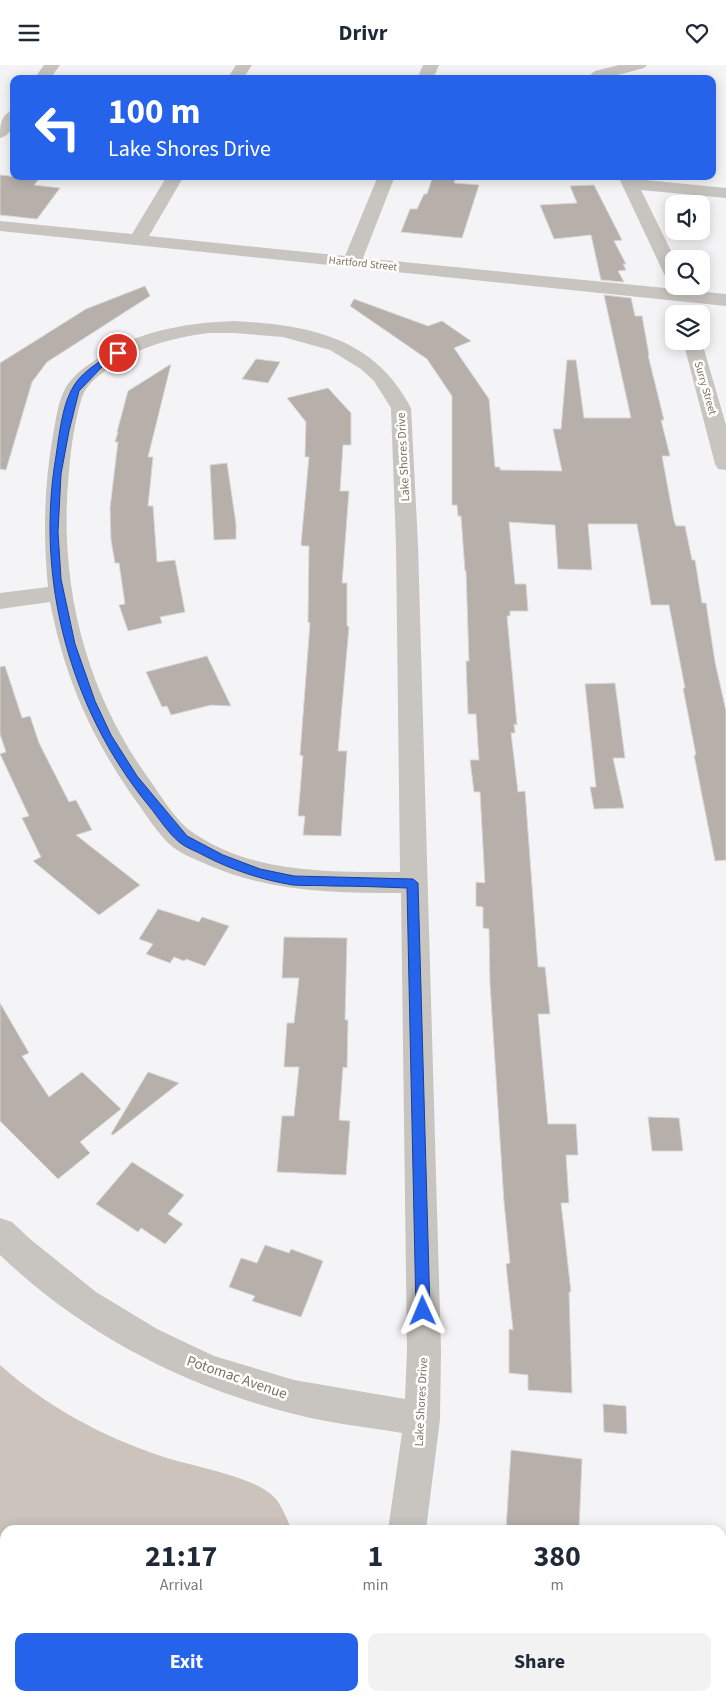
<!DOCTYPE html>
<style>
:root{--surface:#fff;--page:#f2f2f3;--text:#1f2937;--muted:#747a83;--accent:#2563eb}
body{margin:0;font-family:"Source Sans 3",sans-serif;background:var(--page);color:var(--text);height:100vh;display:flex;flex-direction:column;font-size:19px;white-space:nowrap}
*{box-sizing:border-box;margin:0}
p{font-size:16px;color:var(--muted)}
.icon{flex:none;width:28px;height:28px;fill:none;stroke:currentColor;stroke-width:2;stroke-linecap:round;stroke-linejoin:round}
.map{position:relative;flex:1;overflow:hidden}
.panel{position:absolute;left:0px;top:1460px;width:726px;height:176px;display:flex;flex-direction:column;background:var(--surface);border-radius:15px 15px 0 0;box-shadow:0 2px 12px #0003}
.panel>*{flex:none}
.hud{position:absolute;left:10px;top:10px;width:706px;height:105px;border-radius:10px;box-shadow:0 2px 12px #0003;background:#2563eb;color:#fff;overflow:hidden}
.buttons{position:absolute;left:665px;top:130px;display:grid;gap:10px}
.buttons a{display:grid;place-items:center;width:45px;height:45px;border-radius:10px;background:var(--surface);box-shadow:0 2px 12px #0003;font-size:25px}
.pin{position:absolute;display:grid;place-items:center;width:42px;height:42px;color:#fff;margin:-21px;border:2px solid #fff;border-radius:50%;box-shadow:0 1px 5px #0007}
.me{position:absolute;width:55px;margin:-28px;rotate:359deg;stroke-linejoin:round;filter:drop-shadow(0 0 4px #0008)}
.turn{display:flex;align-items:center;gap:18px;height:105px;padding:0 15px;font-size:22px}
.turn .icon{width:65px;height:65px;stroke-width:2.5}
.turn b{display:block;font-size:35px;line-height:42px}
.eta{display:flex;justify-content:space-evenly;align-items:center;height:85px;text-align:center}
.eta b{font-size:30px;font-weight:700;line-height:35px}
.primary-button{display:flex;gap:10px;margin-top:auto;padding:10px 15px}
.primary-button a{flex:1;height:58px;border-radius:10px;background:var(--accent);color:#fff;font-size:20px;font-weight:700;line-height:58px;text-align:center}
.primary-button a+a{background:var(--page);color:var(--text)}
header{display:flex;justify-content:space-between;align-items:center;height:65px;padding:0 15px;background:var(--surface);font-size:22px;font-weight:700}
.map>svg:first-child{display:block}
</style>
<header><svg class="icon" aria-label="menu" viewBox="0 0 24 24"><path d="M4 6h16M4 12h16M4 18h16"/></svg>Drivr<svg class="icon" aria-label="heart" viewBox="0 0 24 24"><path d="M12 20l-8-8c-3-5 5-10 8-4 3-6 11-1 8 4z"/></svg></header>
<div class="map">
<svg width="726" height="1636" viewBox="0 0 726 1636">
<rect width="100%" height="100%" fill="#f4f4f7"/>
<!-- water -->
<path fill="#ccc3bd" d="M 0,1300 C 46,1341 103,1372 161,1391 C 189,1401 255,1411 274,1432 C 282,1440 287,1455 292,1465 L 5,1465 L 5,1565 L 0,1561 Z
M 85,1631 L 225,1631 L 224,1636 L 91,1636 Z"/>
<!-- building -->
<path fill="#b7afa9" stroke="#d7d6d9" d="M 0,110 L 39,114 L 34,120 L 60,123 L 37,154 L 0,150 Z
M 433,111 L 456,111 L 454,118 L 479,120 L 462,173 L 401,167 L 410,144 L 417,144 L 424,129 L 427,129 Z
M 594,120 L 622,175 L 614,176 L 626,199 L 623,199 L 626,205 L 618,206 L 624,217 L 601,215 L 591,170 L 554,174 L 540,140 L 577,138 L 570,121 Z
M 145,221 L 150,231 L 47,297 L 32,317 L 6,405 L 0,404 L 0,298 L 86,244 Z
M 604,230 L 631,233 L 635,251 L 642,251 L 649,290 L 648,290 L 664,355 L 661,355 L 670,391 L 662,391 L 674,456 L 676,461 L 685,461 L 692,495 L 695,495 L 702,538 L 706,538 L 715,597 L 726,646 L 726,795 L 715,796 L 694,690 L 696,690 L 683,623 L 685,623 L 669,540 L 651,540 L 637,459 L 588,459 L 592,505 L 558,504 L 555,460 L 509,457 L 515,519 L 526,519 L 528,546 L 510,546 L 510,551 L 507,551 L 517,660 L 514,659 L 515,668 L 511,668 L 518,727 L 525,726 L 538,902 L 545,902 L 550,949 L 538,949 L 548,1059 L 576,1059 L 578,1090 L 566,1090 L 569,1138 L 561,1138 L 571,1227 L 569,1227 L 572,1328 L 528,1325 L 528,1310 L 509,1308 L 509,1264 L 513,1265 L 506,1199 L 510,1198 L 504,1137 L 490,919 L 489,864 L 483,863 L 483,842 L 476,841 L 476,817 L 485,818 L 480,727 L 474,727 L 470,695 L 479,695 L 476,649 L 468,649 L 466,596 L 469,596 L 466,506 L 465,506 L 461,451 L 458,451 L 457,440 L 452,440 L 452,331 L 427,294 L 350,241 L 354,234 L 428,261 L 442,256 L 471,276 L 454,283 L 489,334 L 495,402 L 500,402 L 500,405 L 562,406 L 553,364 L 561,364 L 567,295 L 576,295 L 584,353 L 631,353 Z
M 256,294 L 280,297 L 268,318 L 242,314 Z
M 171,299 L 148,392 L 153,392 L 148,441 L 153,441 L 157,497 L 175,495 L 185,547 L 160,552 L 162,558 L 128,566 L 119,540 L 125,539 L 119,498 L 115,498 L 111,475 L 110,443 L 118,377 L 115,377 L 118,367 L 117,367 L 128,326 Z
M 328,323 L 351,348 L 351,380 L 343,380 L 340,426 L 349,426 L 342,518 L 347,518 L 347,561 L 349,562 L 338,686 L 347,686 L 341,771 L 303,770 L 305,751 L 298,751 L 303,691 L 300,690 L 310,558 L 308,557 L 309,481 L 302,481 L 301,479 L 309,392 L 305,392 L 306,357 L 287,333 Z
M 227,398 L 236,459 L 236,474 L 214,475 L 210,400 Z
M 207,591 L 231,641 L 211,640 L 171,650 L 167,641 L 162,642 L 146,607 Z
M 5,601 L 22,653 L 30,651 L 39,678 L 69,737 L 76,735 L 92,765 L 76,770 L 140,820 L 99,850 L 33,796 L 41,792 L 22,753 L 29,751 L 0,689 L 6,687 L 0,669 L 0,602 Z
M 615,618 L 625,693 L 613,693 L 624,743 L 594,744 L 590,722 L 596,722 L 585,619 Z
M 158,844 L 199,857 L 202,852 L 229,861 L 205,901 L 186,894 L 184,896 L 174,892 L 170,898 L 146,889 L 153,879 L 139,874 Z
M 284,872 L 347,873 L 345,955 L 348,955 L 347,1003 L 343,1002 L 339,1055 L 350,1056 L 346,1110 L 277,1107 L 282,1051 L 294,1051 L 299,1002 L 284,1002 L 287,958 L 294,958 L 299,913 L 282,913 Z
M 0,938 L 29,988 L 22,991 L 49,1032 L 82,1007 L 121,1044 L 80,1077 L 90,1088 L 58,1114 L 0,1056 Z
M 148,1007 L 179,1018 L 113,1070 L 111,1069 Z
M 648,1052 L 679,1053 L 683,1086 L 652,1086 Z
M 132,1097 L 184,1130 L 168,1149 L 183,1159 L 165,1179 L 141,1163 L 138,1167 L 96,1139 Z
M 265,1180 L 289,1188 L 291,1184 L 323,1196 L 301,1252 L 252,1236 L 255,1231 L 229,1222 L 241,1193 L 257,1198 Z
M 603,1339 L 626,1341 L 627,1369 L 604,1367 Z
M 511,1385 L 582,1394 L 579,1465 L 550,1462 L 550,1465 L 506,1465 Z"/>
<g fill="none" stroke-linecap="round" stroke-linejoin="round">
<!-- minor -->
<path fill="#c8c4bf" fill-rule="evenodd" d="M 44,0 L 60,0 L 50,14 L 34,14 Z
M 236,0 L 252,0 L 243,14 L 227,14 Z
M 423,0 L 439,0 L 433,14 L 417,14 Z
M 619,0 L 647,0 L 644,3 L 603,14 L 585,14 L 595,6 Z
M 14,45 C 14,57 14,69 0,73 C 0,61 0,49 14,45 Z
M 167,111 L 184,111 L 149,171 L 345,191 L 378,111 L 395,111 L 363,193 L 726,229 L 726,241 L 0,166 L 0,156 L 132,169 Z
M 618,111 L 635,111 L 636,114 L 726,123 L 726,133 L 641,125 L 675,194 L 674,216 L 667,215 L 665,211 Z
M 234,256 C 309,260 374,272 411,343 L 418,480 L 441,1285 L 440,1354 L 426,1465 L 388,1465 L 402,1368 C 366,1362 329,1358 294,1349 C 185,1322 81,1268 0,1190 L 0,1153 L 12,1157 L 30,1174 L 96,1227 L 157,1264 L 214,1291 L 294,1315 L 405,1334 L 407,1285 L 401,828 C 334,828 270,827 208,800 C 197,795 184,790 174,783 C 159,771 147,751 136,736 C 91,672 65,614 50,537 L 0,544 L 0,528 L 48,522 C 43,470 44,421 53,370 C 56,354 58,336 66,322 C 73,311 83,303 94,296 C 135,266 184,258 234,256 ZM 209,268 L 234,268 L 283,272 L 330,285 L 361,304 L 374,316 L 391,343 L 396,480 L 400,807 C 331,807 255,809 195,769 C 176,757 162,732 149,714 C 84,624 58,516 69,406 C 71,381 75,356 82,332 C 87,320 95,313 105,306 C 137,282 170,273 209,268 Z
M 701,274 L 726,360 L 726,405 L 718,404 L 715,399 L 683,276 L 701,276 Z
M 341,1631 L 381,1631 L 379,1636 L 339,1636 Z"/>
</g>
<!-- route -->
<path fill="#2563eb" stroke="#184099" d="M 115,287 L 122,288 L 102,302 L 79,326 L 69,366 L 61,409 L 58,467 L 61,514 L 75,579 L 95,636 L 111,670 L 137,711 L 187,771 L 223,790 L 260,804 L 294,811 L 413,814 L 418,818 L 430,1246 L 428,1251 L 423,1253 L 418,1251 L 416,1246 L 407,823 C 382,822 357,821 332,821 C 319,820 306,821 293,820 C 263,815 231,805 203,790 C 196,786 186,783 179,777 C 168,768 158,752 149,741 C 70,645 35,514 56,391 C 59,371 62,343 71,326 C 79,308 99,297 115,287 Z"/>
<g text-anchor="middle" stroke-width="5" stroke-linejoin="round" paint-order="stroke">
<!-- far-street labels -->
<g font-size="11" fill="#807161" stroke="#fff">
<text transform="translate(363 198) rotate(6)" y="4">Hartford Street</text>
<text transform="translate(706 323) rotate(74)" y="4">Surry Street</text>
</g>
<!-- street labels -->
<g font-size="12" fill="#807161" stroke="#fff">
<text transform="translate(403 392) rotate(-93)" y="4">Lake Shores Drive</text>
<text transform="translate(421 1337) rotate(-87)" y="4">Lake Shores Drive</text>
</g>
<!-- near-street labels -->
<g font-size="15" fill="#807161" stroke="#fff">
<text transform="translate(237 1312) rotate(19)" y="5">Potomac Avenue</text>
</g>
</g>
</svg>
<div class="buttons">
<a><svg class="icon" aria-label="sound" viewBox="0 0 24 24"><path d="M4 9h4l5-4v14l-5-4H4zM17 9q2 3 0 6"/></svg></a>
<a><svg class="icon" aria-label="search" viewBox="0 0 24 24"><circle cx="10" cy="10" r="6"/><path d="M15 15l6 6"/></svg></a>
<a><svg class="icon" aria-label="layers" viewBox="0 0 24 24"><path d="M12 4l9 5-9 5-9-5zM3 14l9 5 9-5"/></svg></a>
</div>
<div class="pin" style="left:118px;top:288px;background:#d93025"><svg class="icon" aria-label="arrive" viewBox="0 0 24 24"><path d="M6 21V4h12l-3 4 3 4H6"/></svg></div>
<svg class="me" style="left:423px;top:1246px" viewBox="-20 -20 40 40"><path d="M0-17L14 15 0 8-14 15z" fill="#2563eb" stroke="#fff" stroke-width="4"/></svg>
<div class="hud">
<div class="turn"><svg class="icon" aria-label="left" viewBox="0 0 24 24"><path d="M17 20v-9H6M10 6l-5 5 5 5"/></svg><div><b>100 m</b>Lake Shores Drive</div></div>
</div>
<section class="panel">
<div class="eta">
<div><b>21:17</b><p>Arrival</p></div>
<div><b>1</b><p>min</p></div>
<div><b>380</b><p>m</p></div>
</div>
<div class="primary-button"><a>Exit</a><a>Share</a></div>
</section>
</div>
